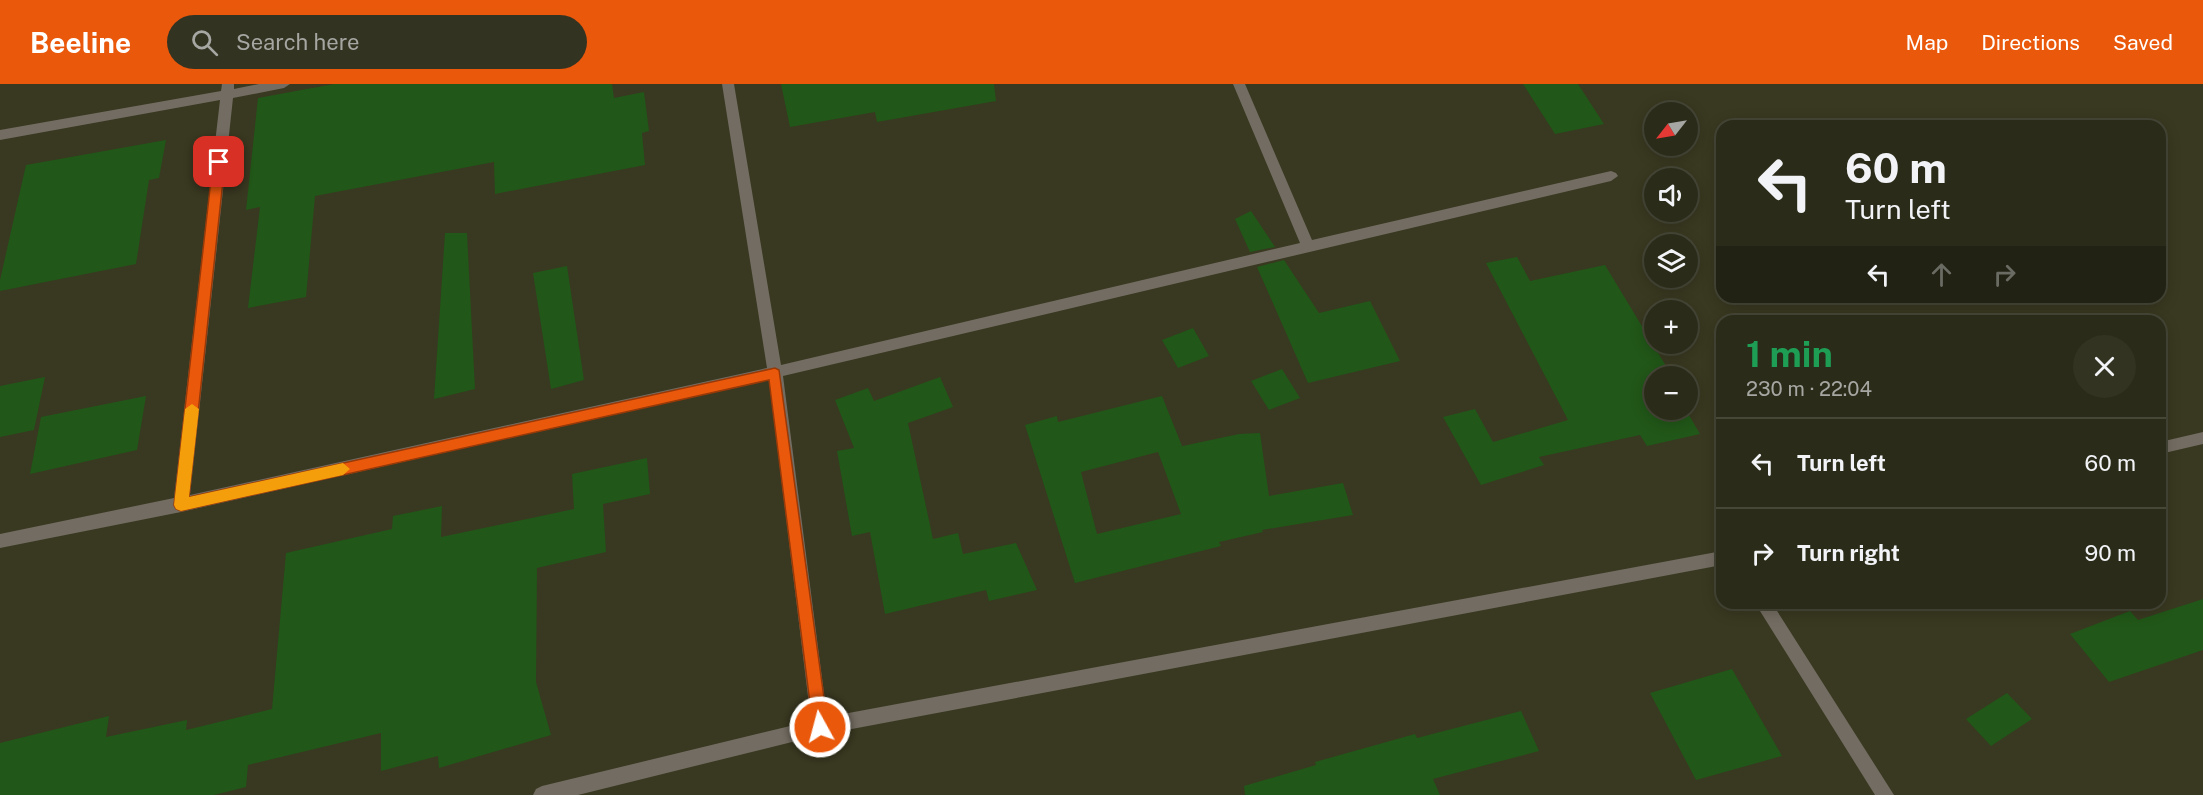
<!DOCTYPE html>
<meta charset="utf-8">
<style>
:root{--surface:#2b2b19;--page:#332;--text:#f1f3f6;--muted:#a6a7a2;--line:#474738;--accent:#ea580c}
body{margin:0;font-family:"Public Sans",sans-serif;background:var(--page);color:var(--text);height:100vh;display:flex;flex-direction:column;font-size:22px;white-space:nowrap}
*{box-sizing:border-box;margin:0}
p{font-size:20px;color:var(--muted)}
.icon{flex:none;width:33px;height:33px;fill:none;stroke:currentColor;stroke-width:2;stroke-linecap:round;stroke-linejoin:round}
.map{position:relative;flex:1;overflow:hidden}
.drawer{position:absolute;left:1716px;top:231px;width:450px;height:294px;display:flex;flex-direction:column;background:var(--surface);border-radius:18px;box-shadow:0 3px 15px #0003,0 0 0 2px var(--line)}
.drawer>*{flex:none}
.top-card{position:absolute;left:1716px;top:36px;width:450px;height:183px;border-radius:18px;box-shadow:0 3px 15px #0003,0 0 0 2px var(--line);background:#2b2b19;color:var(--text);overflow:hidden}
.needle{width:39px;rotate:239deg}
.tools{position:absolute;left:1644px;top:18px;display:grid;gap:12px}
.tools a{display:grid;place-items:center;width:54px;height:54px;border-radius:50%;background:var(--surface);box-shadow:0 3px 15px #0003,0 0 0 2px var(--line);font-size:30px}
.pin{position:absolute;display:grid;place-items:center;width:51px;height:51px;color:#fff;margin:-26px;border-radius:12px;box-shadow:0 3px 9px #0006}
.me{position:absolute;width:66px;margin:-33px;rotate:353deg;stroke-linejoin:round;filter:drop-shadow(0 0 4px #0008)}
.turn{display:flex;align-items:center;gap:21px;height:126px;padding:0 30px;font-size:27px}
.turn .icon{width:78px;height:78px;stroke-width:2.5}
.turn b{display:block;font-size:42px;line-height:51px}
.lanes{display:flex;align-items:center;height:57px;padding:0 30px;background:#0003;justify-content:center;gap:30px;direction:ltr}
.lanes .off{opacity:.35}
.round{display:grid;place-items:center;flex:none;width:63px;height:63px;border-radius:32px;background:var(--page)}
.summary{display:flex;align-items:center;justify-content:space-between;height:102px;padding:0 30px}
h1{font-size:36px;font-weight:700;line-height:45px;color:#1e9e55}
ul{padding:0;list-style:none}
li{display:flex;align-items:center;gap:18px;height:90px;padding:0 30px;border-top:2px solid var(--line)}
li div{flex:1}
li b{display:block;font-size:22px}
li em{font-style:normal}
header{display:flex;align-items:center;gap:36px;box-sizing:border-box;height:84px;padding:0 30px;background:var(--accent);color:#fff}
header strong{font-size:28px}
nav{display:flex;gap:33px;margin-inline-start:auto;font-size:21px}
.search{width:420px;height:54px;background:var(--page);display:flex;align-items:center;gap:15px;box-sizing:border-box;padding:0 21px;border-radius:33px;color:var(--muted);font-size:22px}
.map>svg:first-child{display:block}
</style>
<header>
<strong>Beeline</strong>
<div class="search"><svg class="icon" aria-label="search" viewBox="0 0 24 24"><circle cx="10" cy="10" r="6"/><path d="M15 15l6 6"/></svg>Search here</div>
<nav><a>Map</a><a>Directions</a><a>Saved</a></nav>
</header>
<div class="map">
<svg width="2203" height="711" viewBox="0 0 2203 711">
<rect width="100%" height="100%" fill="#393921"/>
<!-- building -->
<path fill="#215718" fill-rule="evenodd" d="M 334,0 L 612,0 L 614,14 L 644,8 L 649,47 L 642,49 L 645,81 L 495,110 L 494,78 L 315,112 L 306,213 L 248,224 L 260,123 L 246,126 L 258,14 Z
M 781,0 L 994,0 L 996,17 L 877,38 L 875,28 L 790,43 Z
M 1523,0 L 1578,0 L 1604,40 L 1555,50 Z
M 166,56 L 159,94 L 149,96 L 136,180 L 0,207 L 0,196 L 26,81 Z
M 1251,127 L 1275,163 L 1250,168 L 1235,135 Z
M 445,149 L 467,149 L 475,305 L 434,315 Z
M 1517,173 L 1530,197 L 1605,181 L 1672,292 L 1654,292 L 1654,326 L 1686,326 L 1700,350 L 1647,362 L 1640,351 L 1539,373 L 1544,381 L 1481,401 L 1443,333 L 1475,325 L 1493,358 L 1568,336 L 1486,179 Z
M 1284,176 L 1319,229 L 1370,217 L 1400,277 L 1308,299 L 1257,183 Z
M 567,182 L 584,296 L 551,305 L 533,189 Z
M 1193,244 L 1209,272 L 1178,284 L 1162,256 Z
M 1282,285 L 1300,314 L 1269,326 L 1251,297 Z
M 45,293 L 34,346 L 0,353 L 0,302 Z
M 940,293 L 953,323 L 908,339 L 933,455 L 958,449 L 963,470 L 1016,459 L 1037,506 L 989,517 L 986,506 L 885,530 L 870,448 L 852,452 L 837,367 L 854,364 L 835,316 L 868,304 L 874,317 Z
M 146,312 L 137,366 L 30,390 L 41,333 Z
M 1162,312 L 1182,362 L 1178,363 L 1239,350 L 1260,349 L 1269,412 L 1343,399 L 1353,431 L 1262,446 L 1263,448 L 1219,458 L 1221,462 L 1075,499 L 1025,341 L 1057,332 L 1058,338 ZM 1158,368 L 1181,430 L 1097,450 L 1081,388 Z
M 647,374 L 650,410 L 603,420 L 606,468 L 537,484 L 536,598 L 551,651 L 439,684 L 438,672 L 381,687 L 381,649 L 248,681 L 246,703 L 214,711 L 0,711 L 0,659 L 109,632 L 106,653 L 187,636 L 186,646 L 272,625 L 286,469 L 392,445 L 393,432 L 442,422 L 441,453 L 574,425 L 572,390 Z
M 2203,515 L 2203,566 L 2109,598 L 2070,550 L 2130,527 L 2138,536 Z
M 1732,585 L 1782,672 L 1696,696 L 1650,609 Z
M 2007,609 L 2032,635 L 1991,662 L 1966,635 Z
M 1521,627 L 1539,667 L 1433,695 L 1440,711 L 1245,711 L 1244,702 L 1316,681 L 1315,678 L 1415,650 L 1417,654 Z"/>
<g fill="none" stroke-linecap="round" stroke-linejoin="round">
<!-- minor -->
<path fill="#736c62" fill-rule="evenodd" d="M 222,0 L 234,0 L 234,5 L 259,0 L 290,0 L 284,4 L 233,14 L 190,411 L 767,284 L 722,0 L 734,0 L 781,281 L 1300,159 L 1233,0 L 1245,0 L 1312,156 L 1611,87 L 1616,89 L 1618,92 L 1611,97 L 783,292 L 827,633 L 1722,467 L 1722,481 L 820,651 L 578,711 L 533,711 L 536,705 L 542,702 L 811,637 L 769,295 L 181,428 L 0,464 L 0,450 L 174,414 L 220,16 L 0,56 L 0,46 L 221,7 Z
M 2203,348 L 2203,360 L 2160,370 L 2160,358 Z
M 1755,519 L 1772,519 L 1894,711 L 1875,711 Z"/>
</g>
<!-- route -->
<path fill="#ea580c" stroke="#983908" stroke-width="1.5" d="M 219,74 L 225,78 L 189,413 L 775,284 L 779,286 L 828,643 L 826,649 L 820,651 L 815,649 L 813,643 L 769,296 L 181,427 L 176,425 L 174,421 L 213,78 Z"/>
<!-- slow -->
<path fill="#f59e0b" d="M 192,320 L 199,325 L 189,413 L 343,379 L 350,385 L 343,391 L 181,427 L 176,425 L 174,421 L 185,325 Z"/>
</svg>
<div class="tools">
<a><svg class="needle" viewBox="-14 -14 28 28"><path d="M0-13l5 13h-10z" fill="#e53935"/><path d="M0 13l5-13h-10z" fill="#a6a7a2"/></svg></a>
<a><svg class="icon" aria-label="sound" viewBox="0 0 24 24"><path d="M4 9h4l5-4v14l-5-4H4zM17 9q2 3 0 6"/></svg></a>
<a><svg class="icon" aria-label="layers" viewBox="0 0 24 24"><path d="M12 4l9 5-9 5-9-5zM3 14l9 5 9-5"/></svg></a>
<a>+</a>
<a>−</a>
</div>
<div class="pin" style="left:219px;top:78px;background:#d93025"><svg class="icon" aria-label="arrive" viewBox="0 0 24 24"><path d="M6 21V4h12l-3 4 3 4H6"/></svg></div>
<svg class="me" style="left:820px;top:643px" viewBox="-20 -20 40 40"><circle r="17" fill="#ea580c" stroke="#fff" stroke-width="3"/><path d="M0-11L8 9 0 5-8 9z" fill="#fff"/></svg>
<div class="top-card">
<div class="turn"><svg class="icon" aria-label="left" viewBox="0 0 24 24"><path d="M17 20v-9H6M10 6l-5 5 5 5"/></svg><div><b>60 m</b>Turn left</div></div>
<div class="lanes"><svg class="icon" aria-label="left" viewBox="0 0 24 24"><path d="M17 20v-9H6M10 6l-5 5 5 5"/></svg><svg class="icon off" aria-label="ahead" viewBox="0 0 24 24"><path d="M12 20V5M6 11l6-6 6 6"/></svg><svg class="icon off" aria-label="right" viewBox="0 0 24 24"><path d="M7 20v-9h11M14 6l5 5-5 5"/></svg></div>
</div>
<section class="drawer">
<div class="summary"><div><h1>1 min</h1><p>230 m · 22:04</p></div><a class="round"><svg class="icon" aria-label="close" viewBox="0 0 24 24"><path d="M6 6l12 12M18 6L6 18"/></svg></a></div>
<ul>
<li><svg class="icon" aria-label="left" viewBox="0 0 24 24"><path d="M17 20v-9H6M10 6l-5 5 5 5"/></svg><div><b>Turn left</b></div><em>60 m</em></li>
<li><svg class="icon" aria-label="right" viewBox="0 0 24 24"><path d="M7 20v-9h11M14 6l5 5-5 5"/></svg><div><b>Turn right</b></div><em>90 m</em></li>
</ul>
</section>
</div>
